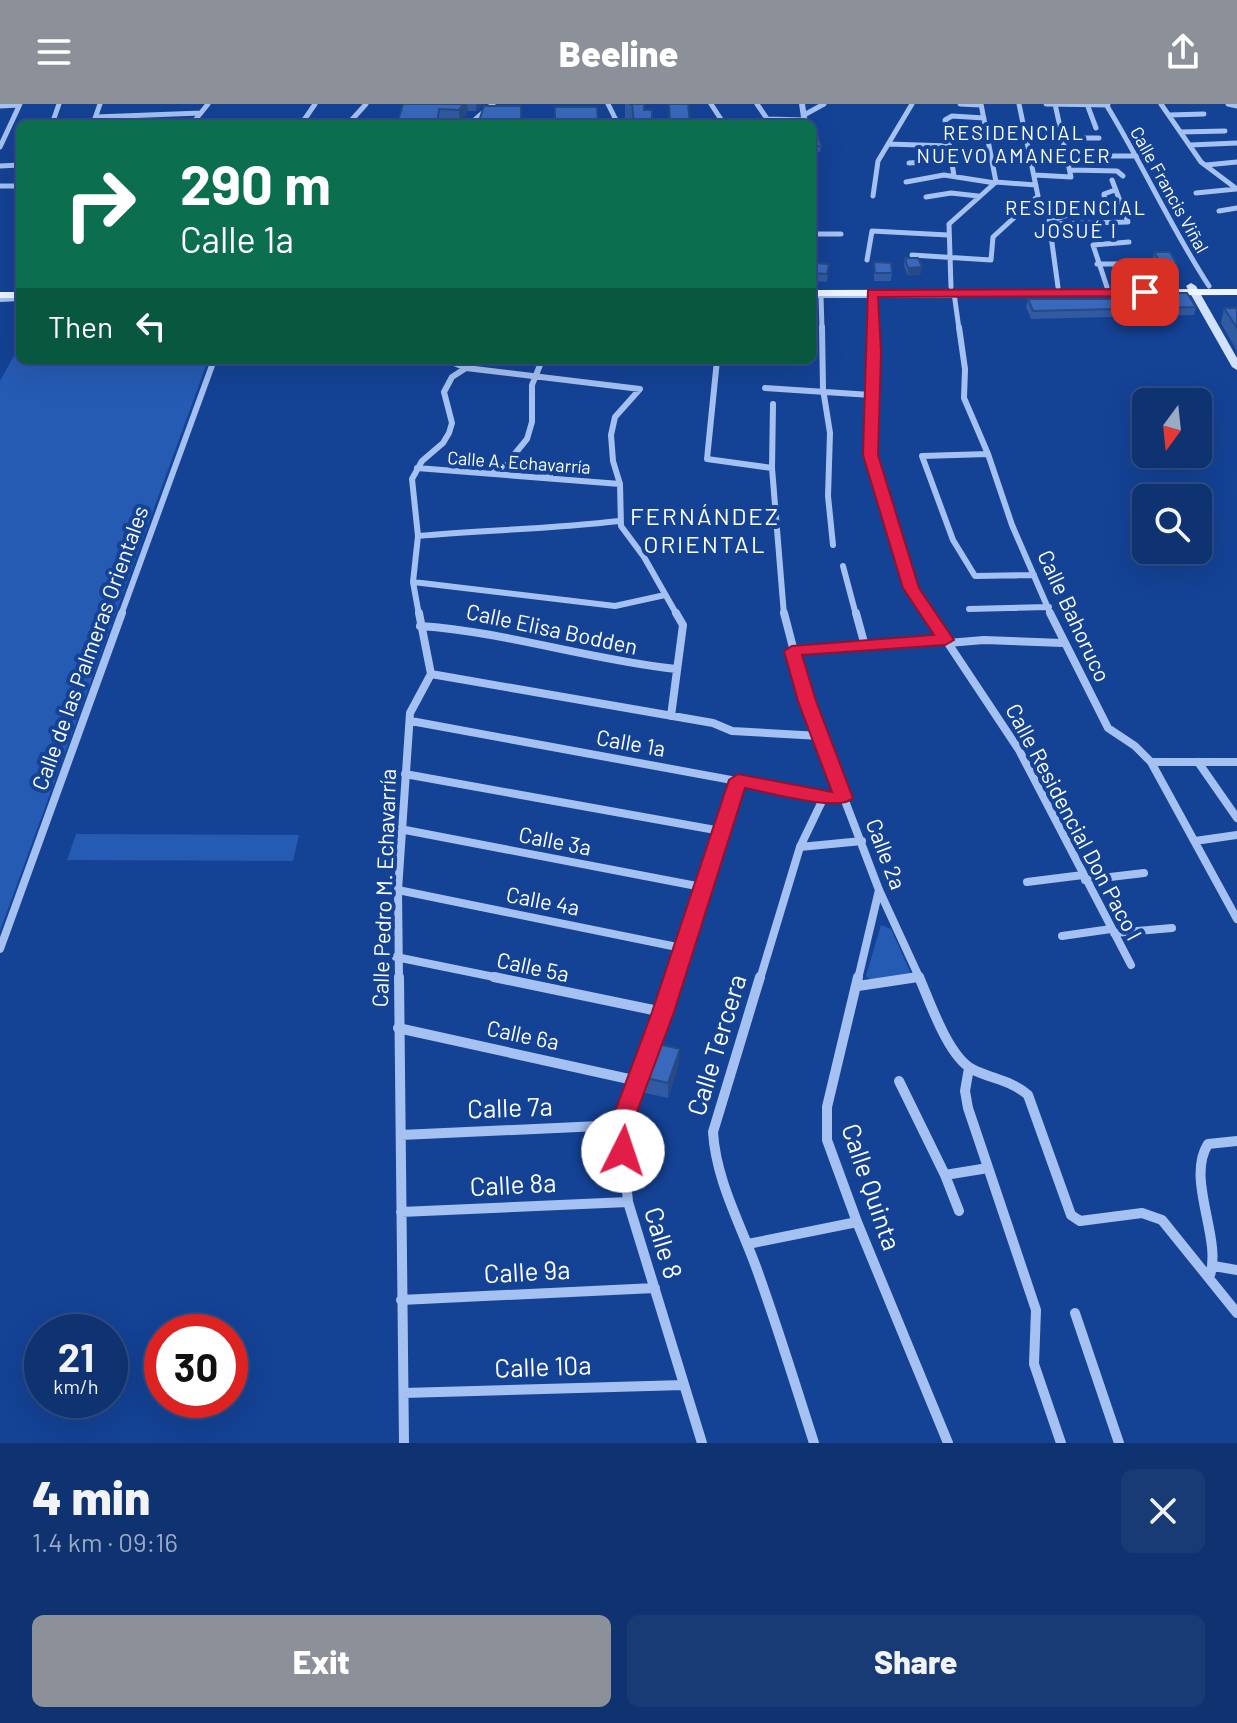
<!DOCTYPE html>
<meta charset="utf-8">
<style>
:root{--surface:#0f3270;--page:#183a75;--text:#f1f3f6;--muted:#9baac3;--line:#2f4d83;--accent:#8c9099}
body{margin:0;font-family:Barlow,sans-serif;background:var(--page);color:var(--text);height:100vh;display:flex;flex-direction:column;font-size:30px;white-space:nowrap}
*{box-sizing:border-box;margin:0}
p{font-size:26px;color:var(--muted)}
.icon{flex:none;width:44px;height:44px;fill:none;stroke:currentColor;stroke-width:2;stroke-linecap:round;stroke-linejoin:round}
.map{position:relative;height:1339px;overflow:hidden}
.drawer{display:flex;flex-direction:column;background:var(--surface);flex:1}
.drawer>*{flex:none}
.hud{position:absolute;left:16px;top:16px;width:800px;height:244px;border-radius:12px;box-shadow:0 8px 32px #0002,0 0 0 2px var(--line);background:#0b6e4f;color:#fff;overflow:hidden}
.needle{width:52px;rotate:195deg}
.tools{position:absolute;left:1132px;top:284px;display:grid;gap:16px}
.tools a{display:grid;place-items:center;width:80px;height:80px;border-radius:12px;background:var(--surface);box-shadow:0 8px 32px #0002,0 0 0 2px var(--line);font-size:40px}
.speed{position:absolute;left:24px;top:1210px;display:flex;gap:16px;font-size:40px;font-weight:700;text-align:center}
.speed>*{display:grid;place-content:center;width:104px;height:104px;border-radius:50%;background:var(--surface);box-shadow:0 8px 32px #0002,0 0 0 2px var(--line);line-height:1}
.speed small{font-size:20px;font-weight:400}
.speed .limit{border:12px solid #d22;background:#fff;color:#111}
.pin{position:absolute;display:grid;place-items:center;width:68px;height:68px;color:#fff;margin:-34px;border-radius:16px;box-shadow:0 4px 12px #0006}
.me{position:absolute;width:88px;margin:-44px;rotate:4deg;stroke-linejoin:round;filter:drop-shadow(0 0 6px #0008)}
.turn{display:flex;align-items:center;gap:28px;height:168px;padding:0 32px;font-size:36px}
.turn .icon{width:104px;height:104px;stroke-width:2.5}
.turn b{display:block;font-size:56px;line-height:68px}
.then{display:flex;align-items:center;height:76px;padding:0 32px;background:#0003;gap:16px;font-size:30px}
.round{display:grid;place-items:center;flex:none;width:84px;height:84px;border-radius:12px;background:var(--page)}
.overview{display:flex;align-items:center;justify-content:space-between;height:136px;padding:0 32px}
h1{font-size:48px;font-weight:800;line-height:60px}
.cta{display:flex;gap:16px;margin-top:auto;padding:16px 32px}
.cta a{flex:1;height:92px;border-radius:12px;background:var(--accent);color:#fff;font-size:32px;font-weight:800;line-height:92px;text-align:center}
.cta a+a{background:var(--page);color:var(--text)}
header{display:flex;justify-content:space-between;align-items:center;height:104px;padding:0 32px;background:var(--accent);color:#fff;font-size:36px;font-weight:800}
.map>svg:first-child{display:block}
</style>
<header><svg class="icon" aria-label="menu" viewBox="0 0 24 24"><path d="M4 6h16M4 12h16M4 18h16"/></svg>Beeline<svg class="icon" aria-label="share" viewBox="0 0 24 24"><path d="M12 15V3M7 8l5-5 5 5M5 13v7h14v-7"/></svg></header>
<div class="map">
<svg width="1237" height="1339" viewBox="0 0 1237 1339">
<rect width="100%" height="100%" fill="#144295"/>
<!-- green -->
<path fill="#265bb4" d="M 20,241 L 20,256 L 208,256 L 0,827 L 0,277 Z
M 76,730 L 299,731 L 293,757 L 67,756 Z
M 881,821 L 891,825 L 911,870 L 871,876 L 866,872 Z"/>
<g fill="none" stroke-linecap="round" stroke-linejoin="round">
<!-- minor-far3 -->
<path stroke="#a4c1f2" stroke-width="5" d="M 608,0 L 618,20
M 711,0 L 724,20
M 757,0 L 770,19
M 960,0 L 981,1
M 1046,0 L 1108,1
M 1087,0 L 1096,24
M 1161,0 L 1201,58 L 1237,85
M 1228,0 L 1237,2
M 0,2 L 19,1
M 1107,2 C 1143,61 1171,124 1209,182
M 804,11 L 824,0
M 1169,11 L 1204,10
M 96,13 L 201,9
M 768,15 L 804,16
M 303,16 L 358,20
M 302,19 L 315,0
M 52,20 L 59,0
M 93,20 L 100,0
M 192,20 L 208,0
M 348,20 L 366,0
M 470,20 L 493,0
M 1181,28 L 1225,27
M 1063,34 L 1099,34
M 888,40 L 950,42
M 1190,41 L 1237,39
M 0,43 L 20,0
M 1068,52 L 1137,52
M 909,59 L 952,56
M 1206,61 L 1237,58
M 0,62 L 20,61
M 1071,66 L 1117,67 L 1123,72
M 1035,71 L 1071,73 L 1055,0
M 954,72 L 945,16 L 952,12 L 984,14
M 906,78 L 944,71 L 995,79
M 996,78 L 1036,81
M 0,82 L 20,82
M 1196,89 L 1236,85
M 873,92 L 878,57 L 912,0
M 926,93 L 951,89 L 978,92
M 1105,101 L 1104,90 L 1115,86
M 1219,107 L 1237,104
M 1049,120 L 1128,118 L 1112,76
M 812,130 L 841,130
M 912,151 L 991,156 L 993,133 L 1038,92 L 1019,0
M 867,156 L 872,127 L 948,131
M 1097,160 L 1136,160
M 951,183 L 949,120 L 996,78 L 981,0
M 1058,183 L 1049,117 L 1086,105 L 1122,100
M 1107,183 L 1093,141 L 1129,138
M 872,189 L 873,225
M 954,189 L 959,225
M 821,192 L 822,225"/>
<!-- minor-far2 -->
<path stroke="#a4c1f2" stroke-width="6" d="M 822,223 L 823,285 L 830,329 L 828,392 L 833,441
M 873,223 L 870,348 L 911,484 L 929,511
M 959,223 L 965,265 L 964,294 L 988,350 L 1012,421 L 1051,511
M 447,256 L 466,264 L 640,285 L 615,313 L 611,331 L 613,357 L 620,380 L 621,422 L 644,453 L 677,511
M 717,256 L 707,355 L 772,364
M 765,284 L 871,291
M 773,300 L 772,364 L 784,511
M 988,350 L 922,352 L 953,436 L 975,472 L 1034,471
M 513,358 L 550,371
M 417,364 L 620,380
M 490,369 L 513,358 L 513,352 L 527,335 L 532,318 L 532,281 L 542,256
M 418,432 C 485,426 552,425 619,417
M 843,462 L 856,511
M 413,478 L 615,502 L 665,491
M 969,505 L 1049,503
M 121,511 L 214,256
M 419,511 L 413,478 L 418,432 L 412,375 L 422,357 L 443,339 L 449,329 L 452,319 L 444,288 L 452,273 L 466,264"/>
<!-- minor-far1 -->
<path stroke="#a4c1f2" stroke-width="8" d="M 784,509 L 807,597 L 879,786 L 920,875
M 856,509 L 865,542
M 928,509 L 1019,646 L 1131,861
M 1050,509 L 1108,624 L 1135,642 L 1151,658 L 1237,815
M 420,522 C 507,528 590,556 676,565
M 948,539 L 984,536 L 1063,539
M 792,547 L 945,536
M 431,570 L 713,619 L 732,627 L 820,632
M 671,612 L 683,521 L 676,509
M 411,617 L 824,693 L 844,694
M 1151,658 L 1237,658
M 1198,658 L 1237,714
M 405,670 L 721,727
M 400,725 L 702,783
M 1195,737 L 1237,731
M 800,743 L 862,737
M 1085,776 L 1144,769
M 1027,778 L 1083,771
M 398,786 L 682,844
M 1114,829 L 1172,824
M 1062,832 L 1111,825
M 0,845 L 122,509
M 396,853 L 504,875
M 399,875 L 398,786 L 410,609 L 431,570 L 419,509
M 674,875 L 738,676
M 760,875 L 800,743 L 824,693
M 858,875 L 879,786
M 904,875 L 920,873"/>
<!-- minor -->
<path stroke="#a4c1f2" stroke-width="10" d="M 399,873 L 404,1339
M 494,873 L 663,908
M 674,873 L 621,1021 L 628,1098 L 702,1339
M 760,873 L 713,1028 C 716,1076 740,1119 756,1163 C 777,1221 795,1280 814,1339
M 858,873 L 827,1003 L 827,1036 L 857,1118 L 948,1339
M 919,873 C 930,898 948,952 972,965 C 991,975 1011,976 1028,991 L 1071,1111 L 1080,1117 L 1142,1109 L 1162,1116 L 1237,1209
M 858,882 L 918,873
M 398,924 L 638,977
M 969,964 L 965,987 L 968,1004 L 1036,1206 L 1034,1260 L 1061,1339
M 899,977 L 945,1071 L 988,1064
M 401,1031 L 621,1021
M 945,1071 L 959,1107
M 401,1108 L 628,1098
M 748,1140 L 857,1118
M 1214,1162 L 1237,1166
M 1209,1174 C 1224,1137 1185,1076 1208,1040 L 1237,1037
M 401,1196 L 655,1184
M 1075,1209 L 1119,1339
M 404,1289 L 684,1281"/>
<!-- tertiary -->
<path fill="#a4c1f2" fill-rule="evenodd" d="M 799,0 L 805,0 L 808,20 L 802,20 Z
M 812,190 L 953,190 L 957,192 L 953,194 L 812,194 Z
M 20,193 L 20,197 L 0,198 L 0,194 Z"/>
<!-- secondary -->
<path fill="#d2e1fc" fill-rule="evenodd" d="M 1191,179 L 1196,182 L 1237,254 L 1237,266 L 1232,263 L 1186,182 Z"/>
<!-- primary -->
<path fill="#eef4ff" fill-rule="evenodd" d="M 1237,185 L 1237,191 L 812,192 L 812,186 Z
M 0,188 L 20,188 L 20,194 L 0,194 Z"/>
</g>
<!-- wall -->
<path fill="#305aa2" d="M 403,0 L 482,0 L 476,7 L 468,7 L 460,19 L 440,19 Z
M 618,0 L 644,0 L 644,6 L 652,20 L 633,20 L 632,14 L 625,14 L 625,0 Z
M 812,26 L 821,42 L 820,48 L 812,49 Z
M 1154,148 L 1177,160 L 1174,174 L 1158,174 L 1151,162 Z
M 905,154 L 921,170 L 908,172 L 904,162 Z
M 874,158 L 892,169 L 891,177 L 874,177 Z
M 812,159 L 829,160 L 827,178 L 812,177 Z
M 1123,189 L 1196,203 L 1194,211 L 1031,215 L 1026,203 L 1028,195 L 1122,195 Z
M 1224,204 L 1237,204 L 1237,247 L 1221,219 Z
M 679,959 L 668,994 L 641,988 L 642,973 Z"/>
<!-- shaded-wall -->
<path fill="#274a84" d="M 463,0 L 467,0 L 468,7 L 460,19 L 459,6 Z
M 476,0 L 482,0 L 476,7 Z
M 922,163 L 921,170 L 908,172 L 908,164 Z
M 680,945 L 679,959 L 668,994 L 668,979 Z"/>
<!-- building -->
<path fill="#3869bc" stroke="#274a84" stroke-width="2" d="M 403,0 L 463,0 L 459,6 L 439,5 L 437,20 L 397,20 Z
M 629,0 L 644,0 L 644,6 L 652,6 L 652,20 L 634,20 L 632,0 Z
M 669,0 L 688,0 L 690,20 L 670,20 Z
M 484,2 L 521,2 L 521,20 L 478,20 Z
M 555,3 L 597,3 L 598,20 L 555,20 Z
M 813,17 L 821,42 L 812,42 Z
M 1154,148 L 1170,148 L 1177,160 L 1161,160 Z
M 905,154 L 918,154 L 922,163 L 908,164 Z
M 874,158 L 891,159 L 892,169 L 875,169 Z
M 812,159 L 829,160 L 827,170 L 812,169 Z
M 1123,189 L 1187,189 L 1196,203 L 1033,207 L 1028,195 L 1126,195 Z
M 1224,204 L 1237,204 L 1237,224 Z
M 654,939 L 680,945 L 668,979 L 642,973 Z"/>
<!-- route -->
<path fill="#e11d48" stroke="#92132f" stroke-width="2" d="M 868,186 L 1145,185 L 1152,188 L 1145,192 L 878,193 L 881,248 L 878,351 L 919,484 L 954,536 L 945,541 L 802,551 L 816,597 L 853,694 C 840,709 767,688 745,684 L 674,908 L 632,1021 L 635,1047 L 631,1053 L 623,1056 L 615,1053 L 610,1021 L 652,908 L 729,676 L 738,670 L 832,688 L 798,597 L 784,547 L 792,542 L 934,531 L 903,484 L 863,351 Z"/>
<g text-anchor="middle" stroke-width="8" stroke-linejoin="round" paint-order="stroke">
<!-- far-street labels -->
<g font-size="18" fill="#fff" stroke="#144295">
<text transform="translate(1169 86) rotate(61)" y="6">Calle Francis Viñal</text>
<text transform="translate(519 359) rotate(4)" y="6">Calle A. Echavarría</text>
</g>
<!-- far-neighbourhood labels -->
<g font-size="20" letter-spacing="2" fill="#fff" stroke="#144295">
<text x="1014" y="36">RESIDENCIAL<tspan x="1014" dy="23">NUEVO AMANECER</tspan></text>
<text x="1076" y="111">RESIDENCIAL<tspan x="1076" dy="23">JOSUÉ I</tspan></text>
</g>
<!-- street labels -->
<g font-size="22" fill="#fff" stroke="#144295">
<text transform="translate(1074 512) rotate(65)" y="8">Calle Bahoruco</text>
<text transform="translate(552 525) rotate(12)" y="8">Calle Elisa Bodden</text>
<text transform="translate(90 544) rotate(-70)" y="8">Calle de las Palmeras Orientales</text>
<text transform="translate(631 639) rotate(10)" y="8">Calle 1a</text>
<text transform="translate(1074 718) rotate(62)" y="8">Calle Residencial Don Paco I</text>
<text transform="translate(555 737) rotate(11)" y="8">Calle 3a</text>
<text transform="translate(886 750) rotate(69)" y="8">Calle 2a</text>
<text transform="translate(384 784) rotate(-88)" y="8">Calle Pedro M. Echavarría</text>
<text transform="translate(543 797) rotate(11)" y="8">Calle 4a</text>
<text transform="translate(533 863) rotate(12)" y="8">Calle 5a</text>
<text transform="translate(523 931) rotate(12)" y="8">Calle 6a</text>
</g>
<!-- neighbourhood labels -->
<g font-size="24" letter-spacing="2" fill="#fff" stroke="#144295">
<text x="705" y="421">FERNÁNDEZ<tspan x="705" dy="28">ORIENTAL</tspan></text>
</g>
<!-- near-street labels -->
<g font-size="26" fill="#fff" stroke="#144295">
<text transform="translate(717 941) rotate(-73)" y="9">Calle Tercera</text>
<text transform="translate(510 1004) rotate(-2)" y="9">Calle 7a</text>
<text transform="translate(513 1081) rotate(-3)" y="9">Calle 8a</text>
<text transform="translate(871 1083) rotate(71)" y="9">Calle Quinta</text>
<text transform="translate(663 1139) rotate(73)" y="9">Calle 8</text>
<text transform="translate(527 1168) rotate(-3)" y="9">Calle 9a</text>
<text transform="translate(543 1263) rotate(-2)" y="9">Calle 10a</text>
</g>
</g>
</svg>
<div class="tools">
<a><svg class="needle" viewBox="-14 -14 28 28"><path d="M0-13l5 13h-10z" fill="#e53935"/><path d="M0 13l5-13h-10z" fill="#9baac3"/></svg></a>
<a><svg class="icon" aria-label="search" viewBox="0 0 24 24"><circle cx="10" cy="10" r="6"/><path d="M15 15l6 6"/></svg></a>
</div>
<div class="speed"><div>21<small>km/h</small></div><div class="limit">30</div></div>
<div class="pin" style="left:1145px;top:188px;background:#d93025"><svg class="icon" aria-label="arrive" viewBox="0 0 24 24"><path d="M6 21V4h12l-3 4 3 4H6"/></svg></div>
<svg class="me" style="left:623px;top:1047px" viewBox="-20 -20 40 40"><circle r="19" fill="#fff"/><path d="M0-13L10 11 0 6-10 11z" fill="#e11d48"/></svg>
<div class="hud">
<div class="turn"><svg class="icon" aria-label="right" viewBox="0 0 24 24"><path d="M7 20v-9h11M14 6l5 5-5 5"/></svg><div><b>290 m</b>Calle 1a</div></div>
<div class="then">Then<svg class="icon" aria-label="left" viewBox="0 0 24 24"><path d="M17 20v-9H6M10 6l-5 5 5 5"/></svg></div>
</div>
</div>
<section class="drawer">
<div class="overview"><div><h1>4 min</h1><p>1.4 km · 09:16</p></div><a class="round"><svg class="icon" aria-label="close" viewBox="0 0 24 24"><path d="M6 6l12 12M18 6L6 18"/></svg></a></div>
<div class="cta"><a>Exit</a><a>Share</a></div>
</section>
